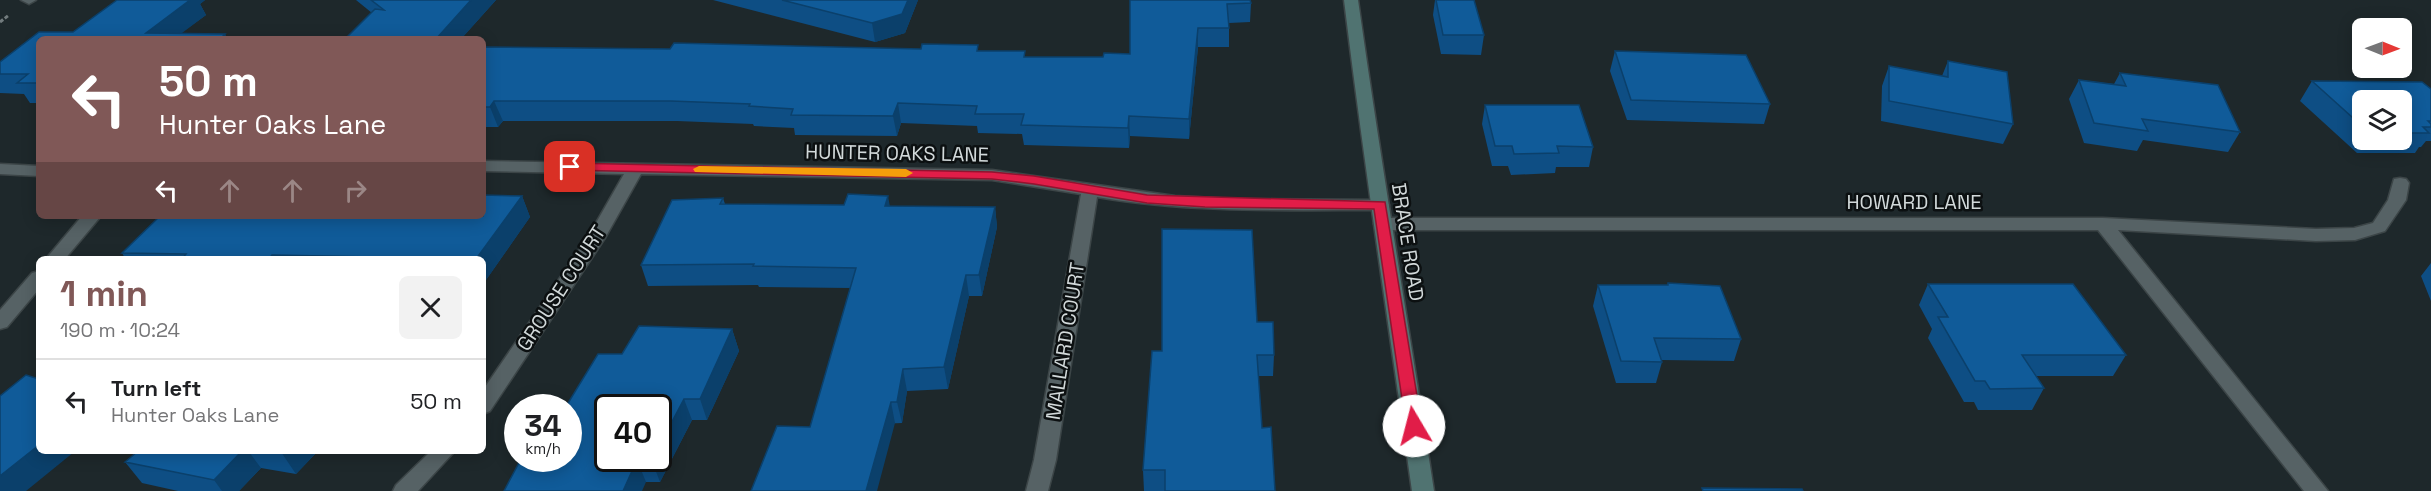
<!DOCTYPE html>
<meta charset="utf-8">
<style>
:root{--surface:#fff;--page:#f2f2f2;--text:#202124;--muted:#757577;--line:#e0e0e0;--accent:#805857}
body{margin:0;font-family:"Space Grotesk",sans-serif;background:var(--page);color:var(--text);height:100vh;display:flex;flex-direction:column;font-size:22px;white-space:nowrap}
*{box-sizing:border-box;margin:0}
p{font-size:20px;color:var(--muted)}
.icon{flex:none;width:33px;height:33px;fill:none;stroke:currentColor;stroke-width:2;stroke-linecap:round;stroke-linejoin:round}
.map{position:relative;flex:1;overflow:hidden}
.sheet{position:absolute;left:36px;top:256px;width:450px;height:198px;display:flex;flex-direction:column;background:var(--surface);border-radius:9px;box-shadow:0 3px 15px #0003}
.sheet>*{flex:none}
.top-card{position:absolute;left:36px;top:36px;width:450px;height:183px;border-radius:9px;box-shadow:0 3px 15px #0003;background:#805857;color:#fff;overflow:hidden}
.needle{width:39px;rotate:91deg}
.fabs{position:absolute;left:2352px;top:18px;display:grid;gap:12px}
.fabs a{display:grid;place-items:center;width:60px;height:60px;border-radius:9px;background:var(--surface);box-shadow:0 3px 15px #0003;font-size:30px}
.speed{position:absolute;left:504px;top:394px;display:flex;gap:12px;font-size:30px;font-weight:700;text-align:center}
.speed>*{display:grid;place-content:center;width:78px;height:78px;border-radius:50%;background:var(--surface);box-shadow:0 3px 15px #0003;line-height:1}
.speed small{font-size:15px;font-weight:400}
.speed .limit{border:3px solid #111;border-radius:9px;background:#fff;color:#111}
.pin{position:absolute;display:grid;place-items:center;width:51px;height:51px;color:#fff;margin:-26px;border-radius:12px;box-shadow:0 3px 9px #0006}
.me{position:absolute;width:66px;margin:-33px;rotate:352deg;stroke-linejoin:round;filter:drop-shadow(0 0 4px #0008)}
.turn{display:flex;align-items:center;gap:21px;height:126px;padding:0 24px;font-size:27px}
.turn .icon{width:78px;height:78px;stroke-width:2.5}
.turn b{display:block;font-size:42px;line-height:51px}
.lanes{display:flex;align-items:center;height:57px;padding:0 24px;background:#0003;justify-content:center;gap:30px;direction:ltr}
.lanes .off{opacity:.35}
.round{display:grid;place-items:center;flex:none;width:63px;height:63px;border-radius:9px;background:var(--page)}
.headline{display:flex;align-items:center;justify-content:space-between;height:102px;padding:0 24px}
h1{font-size:36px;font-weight:700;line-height:45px;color:var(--accent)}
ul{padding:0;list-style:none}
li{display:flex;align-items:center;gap:18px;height:84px;padding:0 24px;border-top:2px solid var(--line)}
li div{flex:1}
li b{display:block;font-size:22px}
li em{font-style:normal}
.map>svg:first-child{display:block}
</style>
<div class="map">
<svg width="2431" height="491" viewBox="0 0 2431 491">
<rect width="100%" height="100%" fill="#1e282b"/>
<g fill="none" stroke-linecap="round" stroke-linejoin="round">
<!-- lane casing -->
<g stroke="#3c4547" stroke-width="3">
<path id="lane" d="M 2400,178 L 2406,179 L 2409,183 L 2406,200 L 2385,231 L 2355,240 L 2316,241 L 2118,230 L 2328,491 L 2304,491 L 2098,230 L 1383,230 L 1377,228 L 1374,224 L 1377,220 L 1383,218 L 2103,218 L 2316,229 L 2354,228 L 2373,223 L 2388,200 L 2394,179 Z"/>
</g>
<!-- street casing -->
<g stroke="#3c4547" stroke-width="3">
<path id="street" d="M 21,0 L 36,0 L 29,4 Z
M 483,161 L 992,170 L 1175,196 L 1233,199 L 1380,200 L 1386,201 L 1389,205 L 1386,209 L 1380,210 C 1285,210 1191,213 1097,197 L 1056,460 L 1048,491 L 1026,491 L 1034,460 L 1081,194 L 992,180 L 641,174 L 605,238 L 490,411 L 483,414 L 483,390 L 588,237 L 624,174 L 483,171 Z
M 0,164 L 39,166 L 39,176 L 0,174 Z
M 82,216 L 101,216 L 64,260 L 45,260 Z
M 39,271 L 39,289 L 7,327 L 0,329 L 0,310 L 32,273 Z
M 430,452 L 454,452 L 418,491 L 393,491 L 396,485 Z"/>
</g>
<!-- secondary casing -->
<g stroke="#3c4547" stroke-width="3">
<path id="secondary" d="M 1344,0 L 1358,0 C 1381,164 1409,327 1434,491 L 1412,491 C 1389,327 1364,164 1344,0 Z"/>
</g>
<!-- path -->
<path stroke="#727b7d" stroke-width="3" stroke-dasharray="4 2" stroke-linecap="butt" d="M 0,22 L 9,15"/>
<!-- lane -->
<use href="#lane" fill="#566265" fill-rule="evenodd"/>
<!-- street -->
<use href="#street" fill="#566265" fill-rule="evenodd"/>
<!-- secondary -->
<use href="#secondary" fill="#507371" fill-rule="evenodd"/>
</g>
<!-- wall -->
<path fill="#0e4e84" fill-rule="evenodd" d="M 117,0 L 205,0 L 200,4 L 206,15 L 181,33 L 225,34 L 227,39 L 39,39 L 39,103 L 30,103 L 24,94 L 0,93 L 0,62 L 39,32 L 73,32 Z
M 356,0 L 496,0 L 461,39 L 345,39 L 372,13 Z
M 713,0 L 918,0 L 905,33 L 875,42 Z
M 1130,0 L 1251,3 L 1250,22 L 1229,23 L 1229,47 L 1198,47 L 1189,139 L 1130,136 L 1129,148 L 1024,145 L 1022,134 L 978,133 L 977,126 L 901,123 L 897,136 L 795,135 L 794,128 L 754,126 L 753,124 L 677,121 L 503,121 L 498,127 L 483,127 L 483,47 L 670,49 L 1025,51 L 1025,57 L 1103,57 L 1130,54 Z
M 1435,0 L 1474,0 L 1484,35 L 1481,55 L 1441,54 L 1433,15 Z
M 1615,51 L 1770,104 L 1764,124 L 1627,120 L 1610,71 Z
M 1948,61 L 2013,124 L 2003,144 L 1881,121 L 1882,86 L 1889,66 L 1942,76 Z
M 2120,73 L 2240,132 L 2228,152 L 2143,140 L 2137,151 L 2084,143 L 2069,99 L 2079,80 L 2114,84 Z
M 2312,81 L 2431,89 L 2431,141 L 2426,141 L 2421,147 L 2419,147 L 2415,153 L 2357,153 L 2300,101 ZM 2362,100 L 2402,100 L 2402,140 L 2362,140 Z
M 1485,105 L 1593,147 L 1589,167 L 1556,167 L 1555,173 L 1511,175 L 1508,166 L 1492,166 L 1482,124 Z
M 522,196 L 530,217 L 486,280 L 483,280 L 483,260 L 126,260 L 122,253 Z
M 723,198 L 725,204 L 995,207 L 997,227 L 982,296 L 969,296 L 948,389 L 907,391 L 902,423 L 810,427 L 850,288 L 759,287 L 758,285 L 648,286 L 641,265 Z
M 2431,263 L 2431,301 L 2421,276 Z
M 1668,283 L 1741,339 L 1734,361 L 1661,360 L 1662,362 L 1656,383 L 1616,383 L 1593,306 L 1598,285 L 1667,285 Z
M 1928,284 L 2126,355 L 2113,376 L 2036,376 L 2044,388 L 2032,410 L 1978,410 L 1974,402 L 1964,402 L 1928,338 L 1932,329 L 1919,305 Z
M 1257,322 L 1274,355 L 1273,376 L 1258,376 L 1262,428 L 1275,491 L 1144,491 L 1143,470 L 1162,351 Z
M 732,329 L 739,351 L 707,420 L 692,420 L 660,482 L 646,482 L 568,459 L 622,354 Z
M 137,452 L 317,452 L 296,474 L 261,468 L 239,491 L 178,491 L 142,483 L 125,462 Z"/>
<!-- shaded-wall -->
<path fill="#0b406b" d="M 181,0 L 205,0 L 200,4 L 206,15 L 174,39 L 146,33 Z
M 471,0 L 496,0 L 461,39 L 436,39 Z
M 908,0 L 918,0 L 905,33 L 875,42 L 872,23 Z
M 1198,28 L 1198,47 L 1189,139 L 1189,119 Z
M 225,34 L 227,39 L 220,39 Z
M 494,101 L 503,121 L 498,127 L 490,107 Z
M 898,103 L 901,123 L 897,136 L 893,116 Z
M 1129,116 L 1130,136 L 1129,148 L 1128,128 Z
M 522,196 L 530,217 L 486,280 L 483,275 L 483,260 L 476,259 Z
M 888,196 L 892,217 L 885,206 Z
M 995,207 L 997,227 L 982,296 L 979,275 Z
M 966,275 L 969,296 L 948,389 L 944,367 Z
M 732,329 L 739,351 L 707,420 L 700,399 Z
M 903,369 L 907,391 L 902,423 L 897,402 Z
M 684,399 L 692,420 L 660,482 L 652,461 L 653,459 L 658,459 L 658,448 Z
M 891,402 L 895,423 L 877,491 L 866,491 Z
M 39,445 L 39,452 L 74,452 L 26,491 L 0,491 L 0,476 Z
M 241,452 L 249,452 L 261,468 L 239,491 L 222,491 L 214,480 Z
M 281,452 L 317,452 L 296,474 Z
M 637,460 L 646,482 L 642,491 L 623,491 Z"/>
<!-- building -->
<path fill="#105b99" stroke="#0b406b" stroke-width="1.5" d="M 117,0 L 190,0 L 146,33 L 225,34 L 220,39 L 39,39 L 39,83 L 17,83 L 28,74 L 0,74 L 0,62 L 39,32 L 73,32 Z
M 371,0 L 471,0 L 436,39 L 345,39 L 375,9 L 384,10 Z
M 782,0 L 908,0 L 902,14 L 872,23 Z
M 1130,0 L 1250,0 L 1251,3 L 1227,4 L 1229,28 L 1198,28 L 1189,119 L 1129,116 L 1128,128 L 1021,125 L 1024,114 L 975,114 L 977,106 L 898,103 L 893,116 L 791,115 L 793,109 L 749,106 L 750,104 L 671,101 L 494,101 L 490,107 L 483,107 L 483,47 L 670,49 L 674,43 L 921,49 L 922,44 L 978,45 L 977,51 L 1025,51 L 1024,57 L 1103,57 L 1104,53 L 1130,54 Z
M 1436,0 L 1474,0 L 1484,35 L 1443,35 Z
M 1615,51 L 1746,55 L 1770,104 L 1631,100 Z
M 1948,61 L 2007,72 L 2013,124 L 1889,101 L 1889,66 L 1948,77 Z
M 2120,73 L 2218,85 L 2240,132 L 2142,119 L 2148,131 L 2094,123 L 2079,80 L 2126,86 Z
M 2312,81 L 2422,82 L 2431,89 L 2431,121 L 2428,121 L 2431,124 L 2431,127 L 2423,127 L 2429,133 L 2402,133 L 2402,100 L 2362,100 L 2362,126 Z
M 1485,105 L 1579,105 L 1593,147 L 1557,146 L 1559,153 L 1514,154 L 1512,146 L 1495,146 Z
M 848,194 L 888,196 L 885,206 L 995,207 L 979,275 L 966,275 L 944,367 L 903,369 L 897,402 L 891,402 L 866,491 L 751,491 L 777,426 L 810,427 L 856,268 L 753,266 L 754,264 L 641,265 L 672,200 L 723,198 L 720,204 L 844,205 Z
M 483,195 L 522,196 L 476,259 L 272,255 L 268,260 L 181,260 L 186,254 L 122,253 L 160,216 L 483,216 Z
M 1162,229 L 1252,230 L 1257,322 L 1273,322 L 1274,355 L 1257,355 L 1262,428 L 1271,427 L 1275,491 L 1165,491 L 1165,470 L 1143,470 L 1152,351 L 1162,351 Z
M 1668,283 L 1720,286 L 1741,339 L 1654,338 L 1662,362 L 1621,361 L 1598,285 L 1668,285 Z
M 1928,284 L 2073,284 L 2126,355 L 2022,355 L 2044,388 L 1990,389 L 1985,381 L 1975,381 L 1938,317 L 1948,317 Z
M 639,326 L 732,329 L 700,399 L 684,399 L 658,448 L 658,408 L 608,408 L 608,459 L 653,459 L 652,461 L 637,460 L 623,491 L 504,491 L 521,459 L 568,459 L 568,408 L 565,408 L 598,354 L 622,354 Z
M 26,375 L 39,379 L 39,445 L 0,476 L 0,396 Z
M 137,452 L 241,452 L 214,480 L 125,462 Z
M 1702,488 L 1802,489 L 1803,491 L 1703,491 Z"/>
<!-- route -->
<path fill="#e11d48" stroke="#92132f" stroke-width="1.5" d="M 570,163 L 992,172 L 1034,176 L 1147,195 L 1385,202 L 1422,426 L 1419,430 L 1408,430 L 1406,426 L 1374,209 L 1205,207 L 1147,203 L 1034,184 L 992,179 L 566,170 L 564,167 Z"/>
<!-- slow -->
<path fill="#f59e0b" d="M 699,166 L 906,169 L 913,173 L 906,177 L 695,172 L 693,169 Z"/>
<g text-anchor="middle" stroke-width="5" stroke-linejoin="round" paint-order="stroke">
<!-- street labels -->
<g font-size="20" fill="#d2d9da" stroke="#0c1011">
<text transform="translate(897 153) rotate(1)" y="7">HUNTER OAKS LANE</text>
<text x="1914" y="209">HOWARD LANE</text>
<text transform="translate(1408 242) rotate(81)" y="7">BRACE ROAD</text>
<text transform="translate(561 288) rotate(-57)" y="7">GROUSE COURT</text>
<text transform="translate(1065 341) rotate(-81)" y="7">MALLARD COURT</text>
</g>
</g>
</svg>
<div class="fabs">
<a><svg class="needle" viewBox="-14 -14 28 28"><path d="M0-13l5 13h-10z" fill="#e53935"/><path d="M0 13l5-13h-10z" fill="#757577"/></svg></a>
<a><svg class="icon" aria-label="layers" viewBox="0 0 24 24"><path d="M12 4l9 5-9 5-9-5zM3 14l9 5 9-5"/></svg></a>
</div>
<div class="speed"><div>34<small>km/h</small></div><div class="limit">40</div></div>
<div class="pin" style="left:570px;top:167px;background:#d93025"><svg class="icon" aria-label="arrive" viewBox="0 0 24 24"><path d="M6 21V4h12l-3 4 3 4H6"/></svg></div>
<svg class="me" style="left:1414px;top:426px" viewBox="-20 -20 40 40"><circle r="19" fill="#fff"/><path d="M0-13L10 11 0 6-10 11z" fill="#e11d48"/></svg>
<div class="top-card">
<div class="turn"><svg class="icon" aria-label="left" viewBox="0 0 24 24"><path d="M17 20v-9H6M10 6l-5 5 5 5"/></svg><div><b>50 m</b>Hunter Oaks Lane</div></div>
<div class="lanes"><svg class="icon" aria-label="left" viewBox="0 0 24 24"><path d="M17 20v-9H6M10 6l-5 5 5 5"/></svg><svg class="icon off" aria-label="ahead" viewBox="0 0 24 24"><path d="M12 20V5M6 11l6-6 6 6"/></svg><svg class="icon off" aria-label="ahead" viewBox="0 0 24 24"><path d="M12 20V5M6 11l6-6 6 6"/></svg><svg class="icon off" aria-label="right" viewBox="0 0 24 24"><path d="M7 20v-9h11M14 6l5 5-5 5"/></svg></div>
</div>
<section class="sheet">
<div class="headline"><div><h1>1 min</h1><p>190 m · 10:24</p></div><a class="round"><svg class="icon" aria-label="close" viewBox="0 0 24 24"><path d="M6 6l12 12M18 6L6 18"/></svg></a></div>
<ul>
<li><svg class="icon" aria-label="left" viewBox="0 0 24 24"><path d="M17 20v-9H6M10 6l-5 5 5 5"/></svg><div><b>Turn left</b><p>Hunter Oaks Lane</p></div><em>50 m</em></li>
</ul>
</section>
</div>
